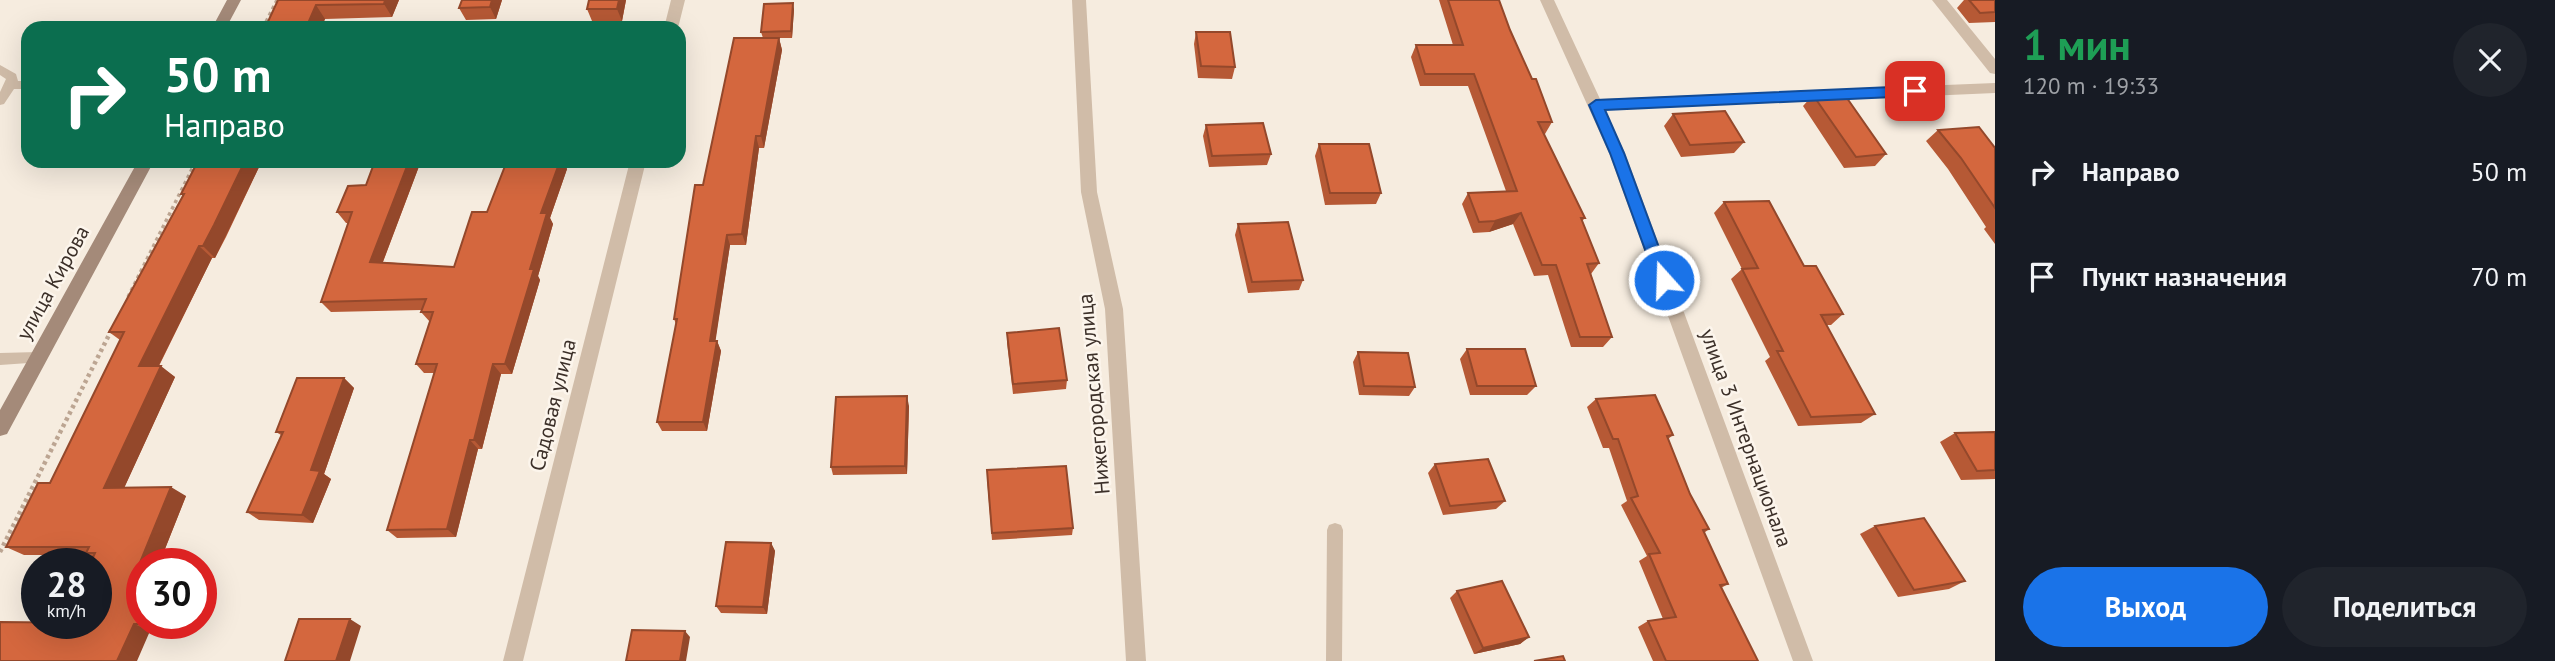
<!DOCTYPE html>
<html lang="ru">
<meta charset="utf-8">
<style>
:root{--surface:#171b24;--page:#20242c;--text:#f1f3f6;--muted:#9ea1a6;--accent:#1a73e8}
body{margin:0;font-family:"PT Sans",sans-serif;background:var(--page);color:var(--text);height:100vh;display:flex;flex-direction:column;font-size:26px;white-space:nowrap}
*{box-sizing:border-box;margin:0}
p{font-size:23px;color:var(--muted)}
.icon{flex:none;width:38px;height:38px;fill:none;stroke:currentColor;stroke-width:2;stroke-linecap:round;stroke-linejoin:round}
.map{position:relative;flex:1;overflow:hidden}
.details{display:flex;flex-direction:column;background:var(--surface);width:560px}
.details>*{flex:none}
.top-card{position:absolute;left:21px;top:21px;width:665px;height:147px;border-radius:21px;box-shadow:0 7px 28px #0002;background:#0b6e4f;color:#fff;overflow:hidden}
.speed{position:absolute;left:21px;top:548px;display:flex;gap:14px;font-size:35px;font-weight:700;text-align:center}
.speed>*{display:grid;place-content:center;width:91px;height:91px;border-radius:50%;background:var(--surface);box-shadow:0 7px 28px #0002;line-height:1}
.speed small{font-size:18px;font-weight:400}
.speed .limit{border:10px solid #d22;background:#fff;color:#111}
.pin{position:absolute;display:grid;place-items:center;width:60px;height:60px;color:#fff;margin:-30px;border-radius:14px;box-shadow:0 4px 10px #0006}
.me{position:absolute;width:77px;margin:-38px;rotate:340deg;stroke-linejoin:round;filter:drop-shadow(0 0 5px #0008)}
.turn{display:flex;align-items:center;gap:24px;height:147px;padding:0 28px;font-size:32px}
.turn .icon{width:91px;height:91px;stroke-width:2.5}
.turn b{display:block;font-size:49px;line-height:60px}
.round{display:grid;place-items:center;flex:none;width:74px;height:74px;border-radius:37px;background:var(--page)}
.headline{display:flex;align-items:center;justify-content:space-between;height:119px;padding:0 28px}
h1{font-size:42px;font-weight:700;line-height:52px;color:#1e9e55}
.primary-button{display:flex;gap:14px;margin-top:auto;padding:14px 28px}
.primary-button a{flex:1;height:80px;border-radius:42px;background:var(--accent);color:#fff;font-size:28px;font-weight:700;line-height:80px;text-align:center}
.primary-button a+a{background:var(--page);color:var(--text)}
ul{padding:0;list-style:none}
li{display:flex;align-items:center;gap:21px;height:105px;padding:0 28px}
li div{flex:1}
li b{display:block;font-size:26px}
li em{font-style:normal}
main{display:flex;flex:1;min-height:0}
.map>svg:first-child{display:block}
</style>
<main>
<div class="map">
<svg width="1995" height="661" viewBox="0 0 1995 661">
<rect width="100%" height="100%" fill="#f6ecdf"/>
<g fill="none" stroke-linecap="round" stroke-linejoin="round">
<!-- path-far1 -->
<path stroke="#bca592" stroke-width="3.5" stroke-dasharray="3.5 3.5" stroke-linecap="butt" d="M 263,28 L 277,0
M 128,297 L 196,161"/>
<!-- path -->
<path stroke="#bca592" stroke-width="4.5" stroke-dasharray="3.5 3.5" stroke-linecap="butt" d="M 0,552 L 113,327"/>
<!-- service -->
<path fill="#d0bca8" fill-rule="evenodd" d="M 0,65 L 16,74 L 18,81 L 28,81 L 28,89 L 14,89 L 4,104 L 0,105 L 0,92 L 6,79 L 0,75 Z
M 38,352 L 43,354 L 45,358 L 43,362 L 0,365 L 0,353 Z
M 1335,523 L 1341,525 L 1343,530 L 1342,661 L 1326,661 L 1327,530 L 1329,525 Z"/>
<!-- minor -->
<path fill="#d0bca8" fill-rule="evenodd" d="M 671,0 L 685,0 L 678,28 L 664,28 Z
M 1072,0 L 1086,0 L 1097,192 L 1123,309 L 1146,661 L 1126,661 L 1105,309 L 1081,192 Z
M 1540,0 L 1554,0 L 1600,99 L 1995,83 L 1995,93 L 1605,110 L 1625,153 L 1813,661 L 1793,661 L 1609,153 Z
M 1932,0 L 1947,0 L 1995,59 L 1995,74 L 1990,73 Z
M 630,161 L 646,161 L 523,661 L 503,661 Z"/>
<!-- secondary -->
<path fill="#a48a79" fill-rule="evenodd" d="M 227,0 L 241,0 L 226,28 L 212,28 Z
M 138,161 L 154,161 L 7,434 L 0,436 L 0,410 Z"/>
</g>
<!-- wall -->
<path fill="#b65935" d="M 278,0 L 399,0 L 392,17 L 325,19 L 321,28 L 265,28 Z
M 502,0 L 496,19 L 466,20 L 459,8 Z
M 626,0 L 622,21 L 592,21 L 587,9 Z
M 1439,0 L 1499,0 L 1510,30 L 1552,122 L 1545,134 L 1544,134 L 1585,218 L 1582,221 L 1599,263 L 1591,274 L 1612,337 L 1603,347 L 1571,347 L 1548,275 L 1534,276 L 1513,224 L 1489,232 L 1473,233 L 1462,204 L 1468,193 L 1506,191 L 1468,86 L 1420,86 L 1411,57 L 1416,45 L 1453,45 Z
M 1964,0 L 1995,0 L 1995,22 L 1969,23 L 1957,8 Z
M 794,9 L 792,38 L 776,38 L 779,38 L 782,50 L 764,148 L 759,148 L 746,245 L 730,245 L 715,341 L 717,341 L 721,351 L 707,431 L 662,431 L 657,422 L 676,324 L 674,319 L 703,185 L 763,38 L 761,32 Z
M 1196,32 L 1235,67 L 1232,79 L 1198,78 L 1194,44 Z
M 1813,95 L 1886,154 L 1875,166 L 1844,168 L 1803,106 Z
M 1673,114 L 1744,142 L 1734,153 L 1681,157 L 1664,126 Z
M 1206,125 L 1271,154 L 1267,165 L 1209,167 L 1203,136 Z
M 1938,130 L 1995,148 L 1995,244 L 1984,229 L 1986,227 L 1948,169 L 1926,141 Z
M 1319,144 L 1381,193 L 1376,204 L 1325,205 L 1315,156 Z
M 198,161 L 256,161 L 260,165 L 226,237 L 215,258 L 212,258 L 159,366 L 175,377 L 124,488 L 186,496 L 159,564 L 142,564 L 154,631 L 96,623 L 93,557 L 90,555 L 24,555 L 6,547 L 50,483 L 120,340 L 109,332 L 183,196 L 181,194 Z
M 375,161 L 421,161 L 383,262 L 454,267 L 487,212 L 507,161 L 563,161 L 567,169 L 550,218 L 553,224 L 538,276 L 540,280 L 512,374 L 501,374 L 482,449 L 478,449 L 456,537 L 397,538 L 387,530 L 434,373 L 424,373 L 416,364 L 430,322 L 421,312 L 422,310 L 331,312 L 321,302 L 348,223 L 346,223 L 337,212 L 366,185 Z
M 1724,202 L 1804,266 L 1843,314 L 1831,325 L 1826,325 L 1875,414 L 1861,423 L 1798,426 L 1765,361 L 1770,357 L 1731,279 L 1742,269 L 1714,213 Z
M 1238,224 L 1303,280 L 1299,290 L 1248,293 L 1235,235 Z
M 1007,333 L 1067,380 L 1066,389 L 1013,394 L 1007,343 Z
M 1467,349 L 1536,386 L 1527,395 L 1470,395 L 1460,359 Z
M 1358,352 L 1415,387 L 1409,396 L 1359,395 L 1353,362 Z
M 344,378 L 354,388 L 324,474 L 331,479 L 313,523 L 259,520 L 247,512 L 281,435 L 276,432 Z
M 1596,399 L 1673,435 L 1668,439 L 1690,494 L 1709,529 L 1704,533 L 1728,584 L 1721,588 L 1758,661 L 1653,661 L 1638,627 L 1648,621 L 1663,619 L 1639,561 L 1647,556 L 1621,505 L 1627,501 L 1609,448 L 1603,448 L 1587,407 Z
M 909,406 L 907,474 L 833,475 L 831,467 Z
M 1995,432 L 1995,479 L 1961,480 L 1940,442 L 1955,433 Z
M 1435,464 L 1505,501 L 1496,509 L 1443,515 L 1428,473 Z
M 987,479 L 1073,528 L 1072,535 L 992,540 Z
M 1875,526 L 1965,581 L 1949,589 L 1898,597 L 1860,534 Z
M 771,543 L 775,551 L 767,614 L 721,613 L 716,606 Z
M 1457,591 L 1529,637 L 1520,644 L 1474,654 L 1450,598 Z"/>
<!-- shaded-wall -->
<path fill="#94482b" d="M 385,0 L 399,0 L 392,17 L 384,4 Z
M 492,0 L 502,0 L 496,19 L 490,7 Z
M 619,0 L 626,0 L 622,21 L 617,9 Z
M 793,3 L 794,9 L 792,38 L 791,31 Z
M 316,5 L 325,19 L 321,28 L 306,28 Z
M 779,38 L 782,50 L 764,148 L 761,136 Z
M 756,136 L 759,148 L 746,245 L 742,234 Z
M 245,161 L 256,161 L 260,165 L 215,258 L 203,246 Z
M 409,161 L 421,161 L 379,272 L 370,262 Z
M 560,161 L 563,161 L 567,169 L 550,218 L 553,224 L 538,276 L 540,280 L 512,374 L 505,364 L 530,269 L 541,213 Z
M 1521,213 L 1513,224 L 1489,232 L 1495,221 Z
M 727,235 L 730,245 L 714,351 L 710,341 Z
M 199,246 L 212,258 L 153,377 L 139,366 Z
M 717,341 L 721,351 L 707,431 L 703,422 Z
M 493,364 L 501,374 L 482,449 L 474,440 Z
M 161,366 L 175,377 L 120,497 L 104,488 Z
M 344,378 L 354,388 L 324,474 L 331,479 L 313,523 L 302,515 L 311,470 Z
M 907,396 L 909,406 L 907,474 L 905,466 Z
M 470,440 L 478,449 L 456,537 L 447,529 Z
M 171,487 L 186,496 L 159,564 L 142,564 L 142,587 L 132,582 Z
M 771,543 L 775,551 L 767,614 L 763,607 Z
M 142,616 L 142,623 L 158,623 L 154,631 L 138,624 Z
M 350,619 L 361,626 L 350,661 L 336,661 Z
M 134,624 L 150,631 L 137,661 L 117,661 Z
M 685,631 L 690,637 L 686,661 L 680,661 Z
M 1529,637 L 1520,644 L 1474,654 L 1483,648 Z"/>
<!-- building -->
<path fill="#d4673e" stroke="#94482b" stroke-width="2" d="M 278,0 L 385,0 L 384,4 L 316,5 L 306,28 L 265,28 Z
M 462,0 L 492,0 L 490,7 L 459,8 Z
M 589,0 L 619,0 L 617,9 L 587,9 Z
M 1448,0 L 1499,0 L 1510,30 L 1532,79 L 1536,79 L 1552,122 L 1538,122 L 1585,218 L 1581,218 L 1599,263 L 1587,264 L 1612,337 L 1580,337 L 1556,265 L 1542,265 L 1521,213 L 1495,221 L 1479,222 L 1468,193 L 1517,191 L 1474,74 L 1425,74 L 1416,45 L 1463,45 Z
M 1969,0 L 1995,0 L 1995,12 L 1980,13 Z
M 793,3 L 791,31 L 761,32 L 764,4 Z
M 1196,32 L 1230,32 L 1235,67 L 1201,66 Z
M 734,38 L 779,38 L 761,136 L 756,136 L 742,234 L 727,235 L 710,341 L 717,341 L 703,422 L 657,422 L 677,319 L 674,319 L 695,185 L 703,185 Z
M 1842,91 L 1886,154 L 1856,157 L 1813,95 L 1817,92 Z
M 1725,111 L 1744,142 L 1690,145 L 1673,114 Z
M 1263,123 L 1271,154 L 1212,156 L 1206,125 Z
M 1979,127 L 1995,148 L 1995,208 L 1961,158 L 1938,130 Z
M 1319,144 L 1369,144 L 1381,193 L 1330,193 Z
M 198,161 L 245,161 L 214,225 L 203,246 L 199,246 L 139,366 L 161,366 L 104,488 L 171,487 L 132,582 L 142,582 L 142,616 L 138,624 L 134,624 L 117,661 L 0,661 L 0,622 L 96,623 L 96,564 L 90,564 L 95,553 L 86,553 L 89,547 L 6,547 L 38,483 L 50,483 L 124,332 L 109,332 L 184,194 L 181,194 Z
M 375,161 L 409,161 L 370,262 L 454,267 L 472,212 L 487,212 L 507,161 L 560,161 L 541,213 L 547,213 L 530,269 L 534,269 L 505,364 L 493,364 L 474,440 L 470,440 L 447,529 L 387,530 L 437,364 L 416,364 L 433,312 L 421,312 L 426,299 L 321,302 L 352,212 L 337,212 L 348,186 L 366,185 Z
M 1769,201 L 1804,266 L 1816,266 L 1843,314 L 1821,315 L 1875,414 L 1811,417 L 1777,351 L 1783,351 L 1742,269 L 1758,268 L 1724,202 Z
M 1288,222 L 1303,280 L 1252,282 L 1238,224 Z
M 1059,328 L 1067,380 L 1013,384 L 1007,333 Z
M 1467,349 L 1525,349 L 1536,386 L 1477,386 Z
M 1358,352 L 1408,353 L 1415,387 L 1364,386 Z
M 297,378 L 344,378 L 311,470 L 320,471 L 302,515 L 247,512 L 283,432 L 276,432 Z
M 1655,395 L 1673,435 L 1667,436 L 1690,494 L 1709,529 L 1703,530 L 1728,584 L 1720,585 L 1758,661 L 1666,661 L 1648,621 L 1676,617 L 1649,554 L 1660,553 L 1631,498 L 1638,496 L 1618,439 L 1613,439 L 1596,399 Z
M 907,396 L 905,466 L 831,467 L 836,397 Z
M 1995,432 L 1995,470 L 1977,471 L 1955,433 Z
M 1488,459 L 1505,501 L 1450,506 L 1435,464 Z
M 1066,466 L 1073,528 L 992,533 L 987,470 Z
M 1924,518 L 1965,581 L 1914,590 L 1875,526 Z
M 726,542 L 771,543 L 763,607 L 716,606 Z
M 1502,581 L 1529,637 L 1483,648 L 1457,591 Z
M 299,619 L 350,619 L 336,661 L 285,661 Z
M 632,630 L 685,631 L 680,661 L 626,661 Z
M 1563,656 L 1565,661 L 1534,661 Z"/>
<!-- route -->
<path fill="#1a73e8" stroke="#114b97" stroke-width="2" d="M 1915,86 L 1922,91 L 1915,96 L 1605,110 L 1624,153 L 1671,280 L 1664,286 L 1656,280 L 1610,153 L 1589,105 L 1596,100 Z"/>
<g text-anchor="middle" stroke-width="5" stroke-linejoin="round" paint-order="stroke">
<!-- street labels -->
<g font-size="21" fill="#3c3029" stroke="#fcf5ec">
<text transform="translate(53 283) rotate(-61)" y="7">улица Кирова</text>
<text transform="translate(1094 394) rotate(-95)" y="7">Нижегородская улица</text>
<text transform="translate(553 405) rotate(-76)" y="7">Садовая улица</text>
<text transform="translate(1746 438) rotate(70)" y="7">улица 3 Интернационала</text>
</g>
</g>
</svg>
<div class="speed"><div>28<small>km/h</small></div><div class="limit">30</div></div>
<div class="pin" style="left:1915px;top:91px;background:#d93025"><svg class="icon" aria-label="arrive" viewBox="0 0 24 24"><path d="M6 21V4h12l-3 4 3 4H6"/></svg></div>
<svg class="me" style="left:1664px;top:280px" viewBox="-20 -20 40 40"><circle r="17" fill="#1a73e8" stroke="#fff" stroke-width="3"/><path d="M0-11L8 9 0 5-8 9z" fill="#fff"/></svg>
<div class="top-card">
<div class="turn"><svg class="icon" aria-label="right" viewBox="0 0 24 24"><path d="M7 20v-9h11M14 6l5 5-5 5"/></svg><div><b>50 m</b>Направо</div></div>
</div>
</div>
<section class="details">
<div class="headline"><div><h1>1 мин</h1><p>120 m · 19:33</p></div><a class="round"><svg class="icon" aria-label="close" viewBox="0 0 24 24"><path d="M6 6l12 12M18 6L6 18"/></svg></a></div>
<ul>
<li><svg class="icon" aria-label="right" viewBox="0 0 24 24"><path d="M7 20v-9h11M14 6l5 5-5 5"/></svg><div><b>Направо</b></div><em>50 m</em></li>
<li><svg class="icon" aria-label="arrive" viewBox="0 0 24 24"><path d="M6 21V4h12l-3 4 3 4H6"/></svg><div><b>Пункт назначения</b></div><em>70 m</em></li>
</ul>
<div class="primary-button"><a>Выход</a><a>Поделиться</a></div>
</section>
</main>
